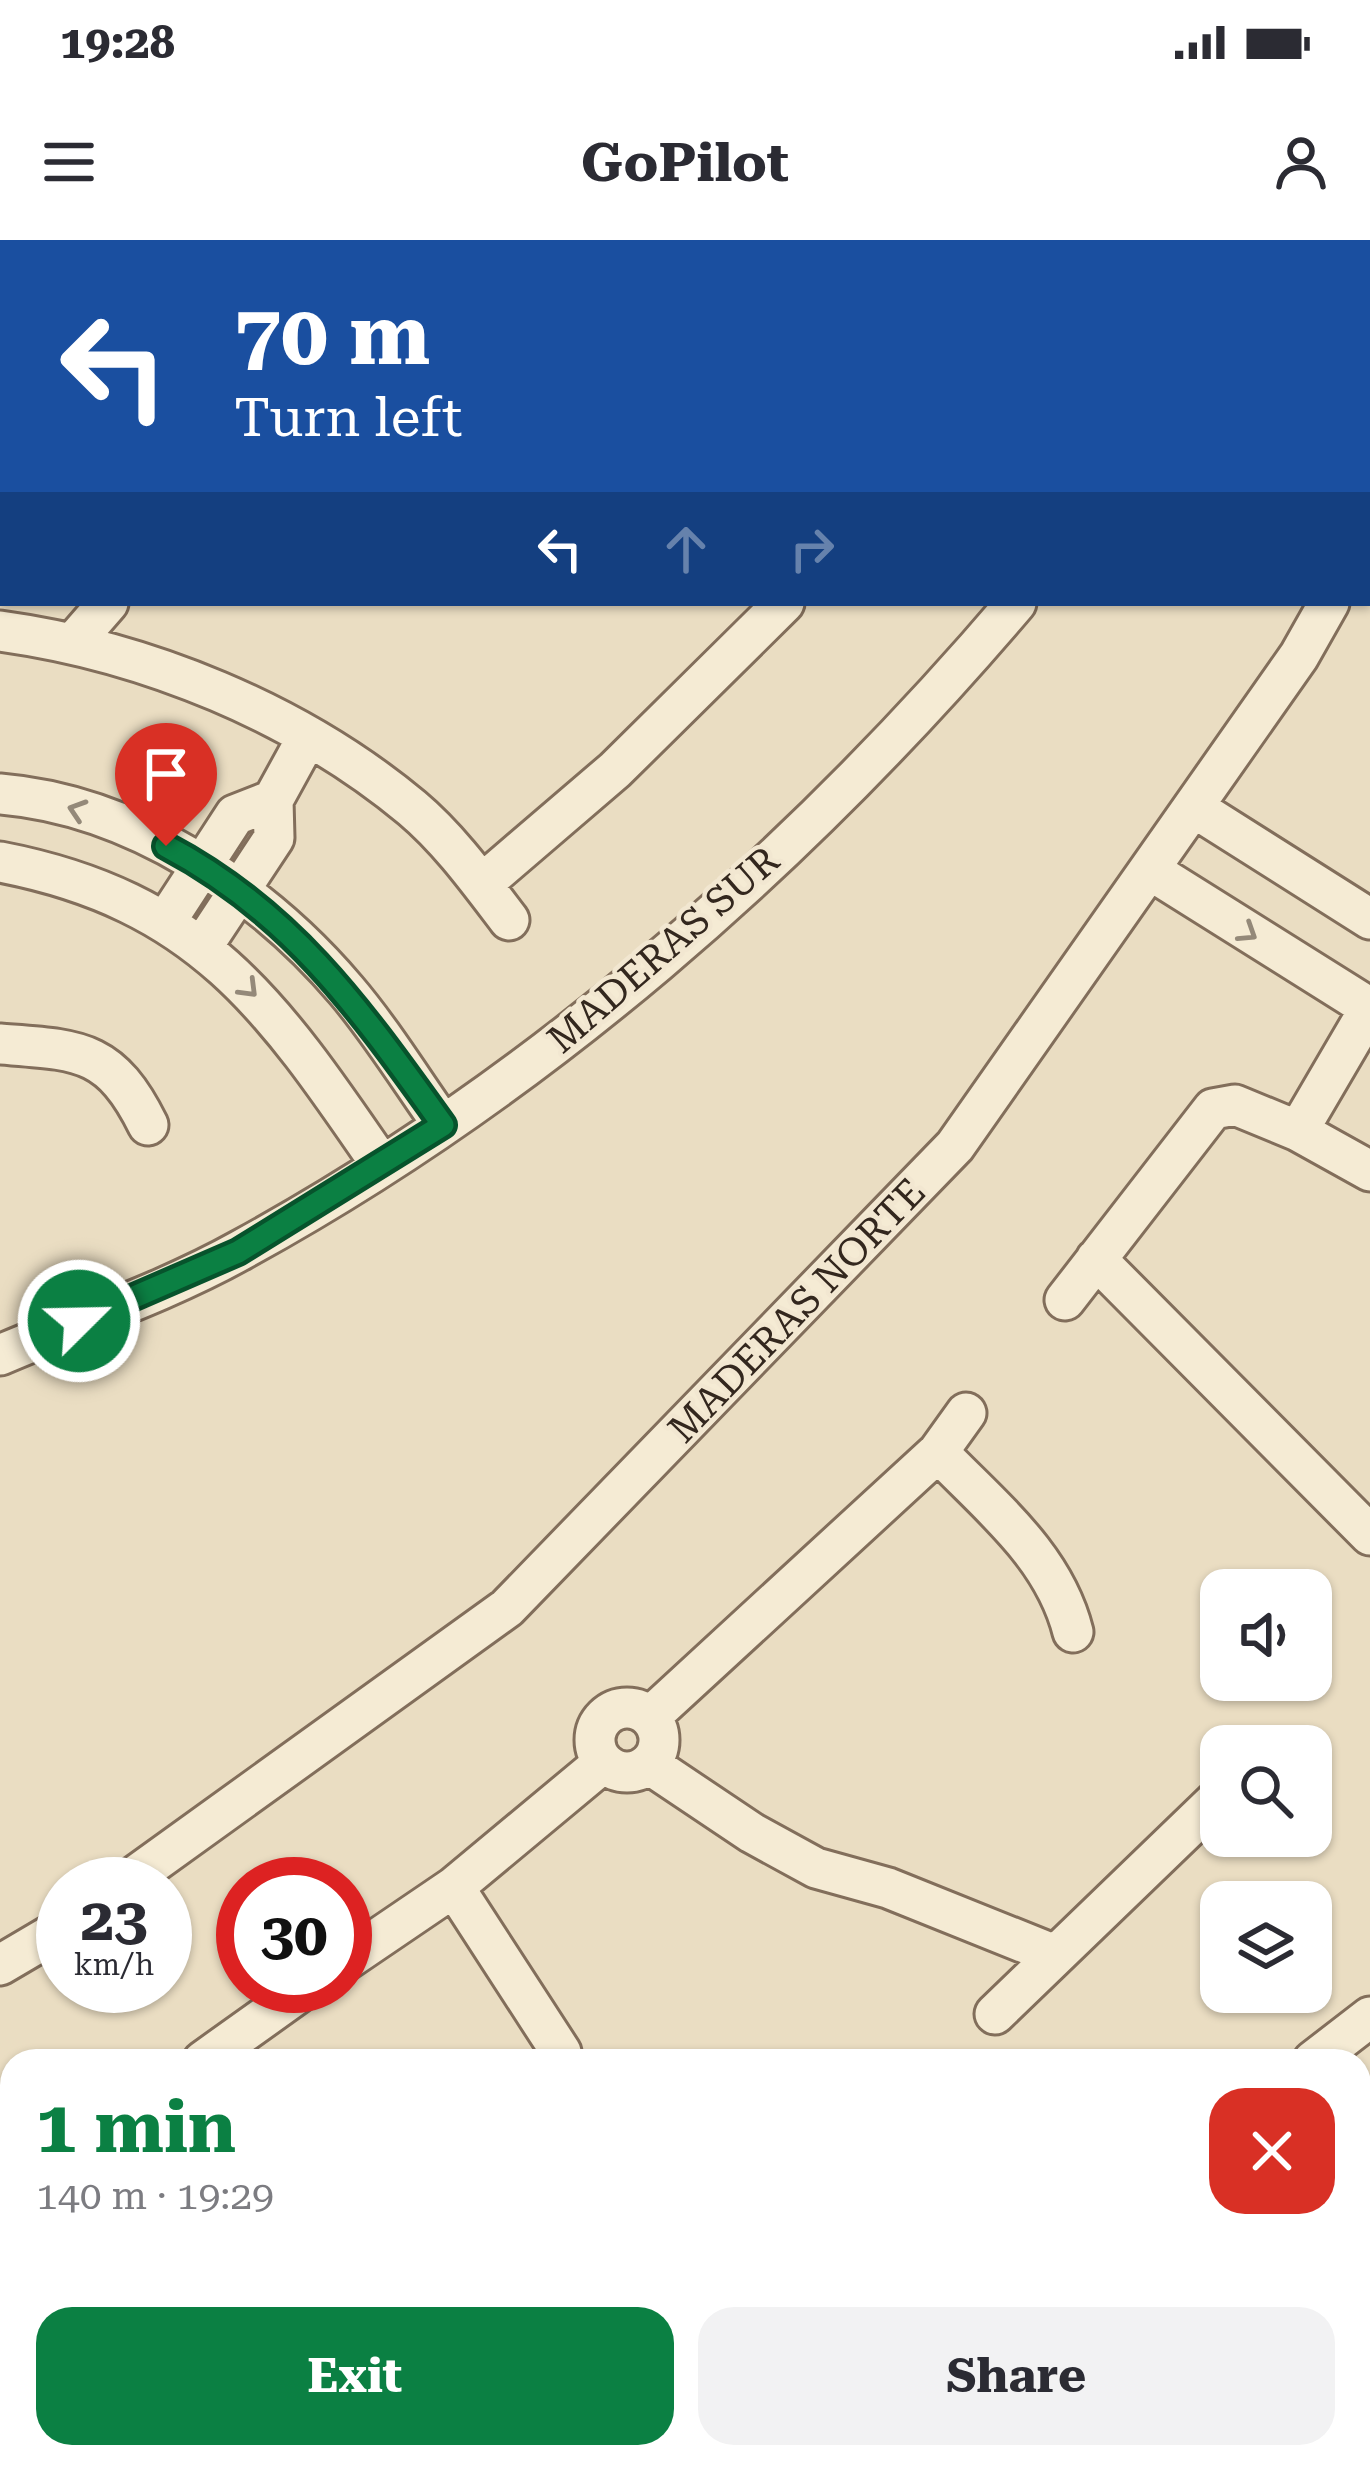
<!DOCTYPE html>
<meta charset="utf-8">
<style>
:root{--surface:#fff;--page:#f2f2f3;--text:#2b2b33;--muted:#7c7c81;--accent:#0b8043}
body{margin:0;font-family:"Roboto Serif",serif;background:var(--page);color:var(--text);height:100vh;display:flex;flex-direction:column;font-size:45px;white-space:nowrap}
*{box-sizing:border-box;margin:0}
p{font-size:39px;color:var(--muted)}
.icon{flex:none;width:66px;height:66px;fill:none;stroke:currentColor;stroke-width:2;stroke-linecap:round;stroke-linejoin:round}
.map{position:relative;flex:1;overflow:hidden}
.panel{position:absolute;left:0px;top:1809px;width:1371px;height:420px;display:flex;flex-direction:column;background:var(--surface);border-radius:36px 36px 0 0;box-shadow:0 3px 9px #0004}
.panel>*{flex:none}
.hud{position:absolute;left:0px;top:0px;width:1371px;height:366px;box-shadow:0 3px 9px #0004;background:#1a4fa0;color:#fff;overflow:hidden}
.controls{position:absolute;left:1200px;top:1329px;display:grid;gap:24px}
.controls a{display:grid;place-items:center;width:132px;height:132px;border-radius:24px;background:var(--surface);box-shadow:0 3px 9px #0004;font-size:60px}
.speed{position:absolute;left:36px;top:1617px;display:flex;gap:24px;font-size:60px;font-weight:700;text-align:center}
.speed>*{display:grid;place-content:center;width:156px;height:156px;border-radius:50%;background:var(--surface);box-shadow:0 3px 9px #0004;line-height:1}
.speed small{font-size:30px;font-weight:400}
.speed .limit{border:18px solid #d22;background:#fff;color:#111}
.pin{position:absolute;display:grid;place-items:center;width:102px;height:102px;color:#fff;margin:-123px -51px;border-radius:50% 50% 50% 0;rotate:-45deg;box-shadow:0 0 12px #0007}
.pin .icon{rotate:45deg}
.me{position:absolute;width:132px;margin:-66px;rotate:67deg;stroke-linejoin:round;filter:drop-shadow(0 0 9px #0008)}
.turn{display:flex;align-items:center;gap:42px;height:252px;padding:0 36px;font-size:54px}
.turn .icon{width:156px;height:156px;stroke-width:2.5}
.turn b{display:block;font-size:84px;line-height:102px}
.lanes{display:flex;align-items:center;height:114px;padding:0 36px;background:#0003;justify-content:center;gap:60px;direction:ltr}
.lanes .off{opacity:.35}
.round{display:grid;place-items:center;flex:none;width:126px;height:126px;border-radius:36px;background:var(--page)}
.summary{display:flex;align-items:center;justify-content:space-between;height:204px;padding:0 36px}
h1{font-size:72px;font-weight:700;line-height:90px;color:var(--accent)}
.action{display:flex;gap:24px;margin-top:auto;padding:24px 36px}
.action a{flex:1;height:138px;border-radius:36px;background:var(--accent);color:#fff;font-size:48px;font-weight:700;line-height:138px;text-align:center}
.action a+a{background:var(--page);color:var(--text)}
.status{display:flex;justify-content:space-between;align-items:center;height:84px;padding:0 60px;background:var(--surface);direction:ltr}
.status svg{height:33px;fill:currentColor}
header{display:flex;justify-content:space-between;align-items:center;height:156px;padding:0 36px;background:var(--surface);font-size:54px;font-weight:700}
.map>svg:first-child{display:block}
</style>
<div class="status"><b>19:28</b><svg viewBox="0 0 49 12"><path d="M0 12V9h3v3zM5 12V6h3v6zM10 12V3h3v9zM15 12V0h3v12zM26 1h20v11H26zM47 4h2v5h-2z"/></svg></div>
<header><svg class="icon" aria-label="menu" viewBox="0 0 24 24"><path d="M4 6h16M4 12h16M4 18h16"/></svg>GoPilot<svg class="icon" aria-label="person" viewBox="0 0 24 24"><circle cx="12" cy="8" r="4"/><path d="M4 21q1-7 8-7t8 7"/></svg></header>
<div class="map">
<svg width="1370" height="2229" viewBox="0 0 1370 2229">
<rect width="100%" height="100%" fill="#eaddc2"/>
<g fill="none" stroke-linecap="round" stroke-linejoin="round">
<!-- minor casing -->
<g stroke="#826e5b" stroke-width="45">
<path id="minor" d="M 724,0 L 727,3
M 78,3 L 80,0
M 357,3 L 357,0
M 1248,3 L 1250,0
M 0,100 L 3,97
M 1368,293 L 1370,289
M 0,391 C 146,411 298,473 412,568 C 449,599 480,642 509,680
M 75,401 L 108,363
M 0,554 C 133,565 261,650 346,750 C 381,791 411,840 443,885
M 1193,567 L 1370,679
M 0,622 C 202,661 273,767 382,926
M 1150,630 L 1370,768
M 482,644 L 615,530 L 784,363
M 166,681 L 235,575 L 273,560
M 202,707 L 274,598 L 273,560 L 307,498
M 1370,768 L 1298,891 L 1370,931
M 0,804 C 78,810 110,808 148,885
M 1096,1019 L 1370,1295
M 1065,1060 L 1213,869 L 1235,865 L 1298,891
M 0,1115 C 79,1081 166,1052 241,1010 C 537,848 798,619 1016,363
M 938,1212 C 991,1267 1054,1316 1073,1392
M595 1500a32 32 0 1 1 64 0a32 32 0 1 1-64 0Z
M 650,1477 L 938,1212 L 966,1173
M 649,1524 L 752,1593 L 816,1628 L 888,1648 L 1055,1715
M 124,1644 L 507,1368 L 955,906 L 1299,416 L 1329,363
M 454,1647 L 561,1812
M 345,1721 L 454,1647 L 603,1523
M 0,1725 L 63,1688
M 995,1774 L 1221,1556
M 203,1821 L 308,1746
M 1313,1821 L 1370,1777
M 1359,2153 L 1370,2139
M 0,2197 L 12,2205
M 32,2217 L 47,2229
M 1149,2217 L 1166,2229
M 143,2229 L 159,2217
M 381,2229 L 429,2217
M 861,2229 L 881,2217
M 1297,2229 L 1307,2217"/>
</g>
<!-- minor -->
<use href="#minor" stroke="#f5ebd4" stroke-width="39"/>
</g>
<!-- one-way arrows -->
<defs><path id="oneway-chevron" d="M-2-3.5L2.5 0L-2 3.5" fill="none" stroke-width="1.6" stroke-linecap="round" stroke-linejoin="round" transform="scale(3)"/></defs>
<g stroke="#948979">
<use href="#oneway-chevron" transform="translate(77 570) rotate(-162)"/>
<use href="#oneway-chevron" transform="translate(1248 693) rotate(33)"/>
<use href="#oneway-chevron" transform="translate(249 749) rotate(45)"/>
</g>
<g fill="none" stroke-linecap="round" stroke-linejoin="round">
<!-- route casing -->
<g stroke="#07532c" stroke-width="30">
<path id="route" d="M 79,1081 L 238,1012 L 443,885 C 361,771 293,673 166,606"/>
</g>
<!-- route -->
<use href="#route" stroke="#0b8043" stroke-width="21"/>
</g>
<g text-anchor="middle" stroke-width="9" stroke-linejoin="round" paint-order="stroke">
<!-- street labels -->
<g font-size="39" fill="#33271e" stroke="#f2e7d1">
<text transform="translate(663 709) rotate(-41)" y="14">MADERAS SUR</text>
<text transform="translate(796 1070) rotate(-46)" y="14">MADERAS NORTE</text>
</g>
</g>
</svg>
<div class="controls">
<a><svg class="icon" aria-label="sound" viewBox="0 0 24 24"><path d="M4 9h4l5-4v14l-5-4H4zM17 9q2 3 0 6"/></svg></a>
<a><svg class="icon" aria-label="search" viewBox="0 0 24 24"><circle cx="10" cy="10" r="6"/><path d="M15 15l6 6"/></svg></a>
<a><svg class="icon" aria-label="layers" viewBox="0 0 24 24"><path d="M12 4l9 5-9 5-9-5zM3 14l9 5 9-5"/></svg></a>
</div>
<div class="speed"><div>23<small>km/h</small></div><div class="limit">30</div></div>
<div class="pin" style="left:166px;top:606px;background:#d93025"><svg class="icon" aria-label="arrive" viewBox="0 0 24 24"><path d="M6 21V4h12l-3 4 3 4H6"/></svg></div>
<svg class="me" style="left:79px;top:1081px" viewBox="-20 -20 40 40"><circle r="17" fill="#0b8043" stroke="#fff" stroke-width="3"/><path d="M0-11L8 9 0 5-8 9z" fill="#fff"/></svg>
<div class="hud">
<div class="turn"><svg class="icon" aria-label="left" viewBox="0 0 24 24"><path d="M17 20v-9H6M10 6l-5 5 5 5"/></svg><div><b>70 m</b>Turn left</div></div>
<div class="lanes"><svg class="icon" aria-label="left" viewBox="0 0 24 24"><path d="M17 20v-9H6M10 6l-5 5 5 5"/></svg><svg class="icon off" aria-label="ahead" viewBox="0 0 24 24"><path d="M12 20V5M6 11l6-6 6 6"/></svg><svg class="icon off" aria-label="right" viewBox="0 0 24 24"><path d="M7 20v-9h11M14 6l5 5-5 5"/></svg></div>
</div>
<section class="panel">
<div class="summary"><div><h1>1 min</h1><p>140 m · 19:29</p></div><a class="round" style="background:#d93025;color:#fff"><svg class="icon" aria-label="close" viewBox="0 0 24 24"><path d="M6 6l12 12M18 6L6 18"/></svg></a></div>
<div class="action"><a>Exit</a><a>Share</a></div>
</section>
</div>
